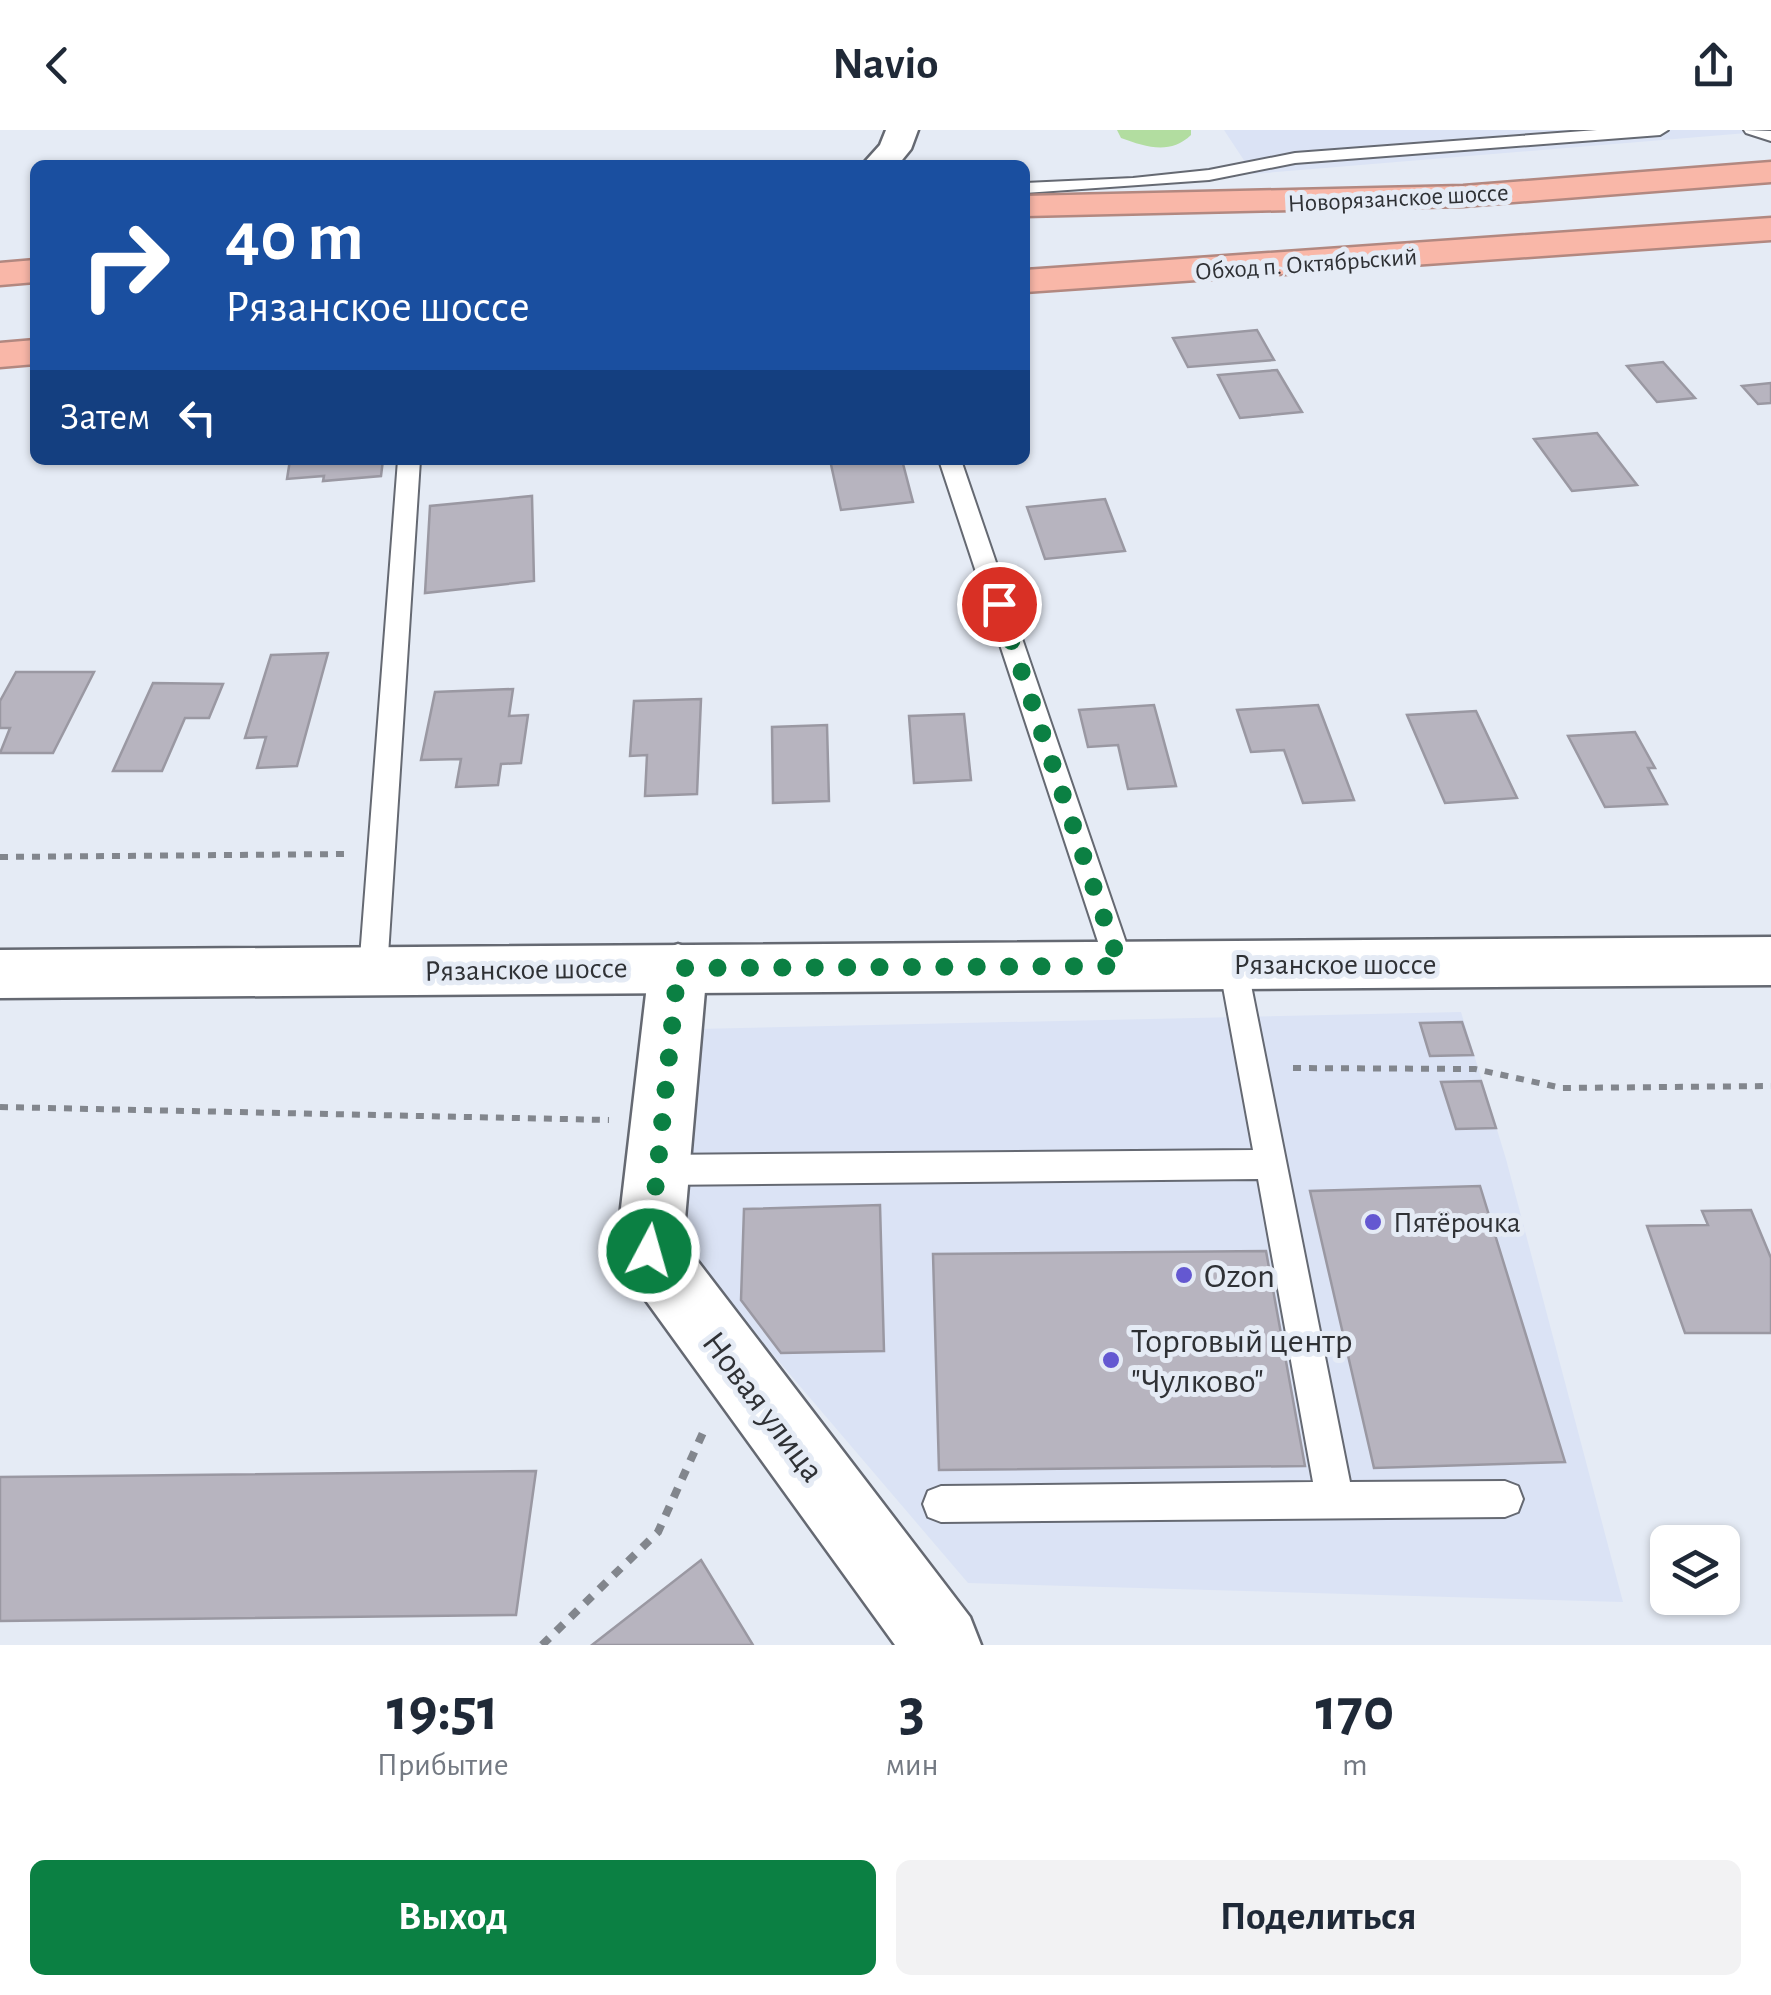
<!DOCTYPE html>
<html lang="ru">
<meta charset="utf-8">
<style>
:root{--surface:#fff;--page:#f2f2f3;--text:#1f2937;--muted:#747a83;--accent:#0b8043}
body{margin:0;font-family:"Alegreya Sans",sans-serif;background:var(--page);color:var(--text);height:100vh;display:flex;flex-direction:column;font-size:38px;white-space:nowrap}
*{box-sizing:border-box;margin:0}
p{font-size:32px;color:var(--muted)}
.icon{flex:none;width:55px;height:55px;fill:none;stroke:currentColor;stroke-width:2;stroke-linecap:round;stroke-linejoin:round}
.map{position:relative;height:1515px;overflow:hidden}
.panel{display:flex;flex-direction:column;background:var(--surface);flex:1}
.panel>*{flex:none}
.guide{position:absolute;left:30px;top:30px;width:1000px;height:305px;border-radius:15px;box-shadow:0 2px 8px #0004;background:#1a4fa0;color:#fff;overflow:hidden}
.buttons{position:absolute;left:1650px;top:1395px;display:grid;gap:20px}
.buttons a{display:grid;place-items:center;width:90px;height:90px;border-radius:15px;background:var(--surface);box-shadow:0 2px 8px #0004;font-size:50px}
.pin{position:absolute;display:grid;place-items:center;width:85px;height:85px;color:#fff;margin:-42px;border:5px solid #fff;border-radius:50%;box-shadow:0 2px 10px #0007}
.me{position:absolute;width:110px;margin:-55px;rotate:6deg;stroke-linejoin:round;filter:drop-shadow(0 0 8px #0008)}
.turn{display:flex;align-items:center;gap:35px;height:210px;padding:0 30px;font-size:45px}
.turn .icon{width:130px;height:130px;stroke-width:2.5}
.turn b{display:block;font-size:70px;line-height:85px}
.then{display:flex;align-items:center;height:95px;padding:0 30px;background:#0003;gap:20px;font-size:38px}
.eta{display:flex;justify-content:space-evenly;align-items:center;height:170px;text-align:center}
.eta b{font-size:60px;font-weight:700;line-height:70px}
.button{display:flex;gap:20px;margin-top:auto;padding:20px 30px}
.button a{flex:1;height:115px;border-radius:15px;background:var(--accent);color:#fff;font-size:40px;font-weight:700;line-height:115px;text-align:center}
.button a+a{background:var(--page);color:var(--text)}
header{display:flex;justify-content:space-between;align-items:center;height:130px;padding:0 30px;background:var(--surface);font-size:45px;font-weight:700}
.map>svg:first-child{display:block}
</style>
<header><svg class="icon" aria-label="back" viewBox="0 0 24 24"><path d="M15 5l-7 7 7 7"/></svg>Navio<svg class="icon" aria-label="share" viewBox="0 0 24 24"><path d="M12 15V3M7 8l5-5 5 5M5 13v7h14v-7"/></svg></header>
<div class="map">
<svg width="1771" height="1515" viewBox="0 0 1771 1515">
<rect width="100%" height="100%" fill="#e5ebf5"/>
<!-- built -->
<path fill="#dbe3f5" d="M 1224,0 L 1771,0 L 1771,1 L 1253,44 Z
M 1461,882 L 1506,1029 L 1623,1472 L 968,1453 L 676,1111 L 697,899 Z"/>
<!-- green -->
<path fill="#b2dda0" d="M 1117,0 L 1191,0 L 1191,5 C 1170,25 1146,17 1121,8 Z"/>
<!-- building -->
<path fill="#b7b4bf" stroke="#9a98a2" stroke-width="2.5" d="M 1257,200 L 1274,230 L 1188,237 L 1173,208 Z
M 1663,232 L 1695,268 L 1657,272 L 1627,236 Z
M 1277,240 L 1302,282 L 1240,288 L 1218,245 Z
M 1771,253 L 1771,273 L 1758,274 L 1742,256 Z
M 1597,303 L 1637,355 L 1572,361 L 1534,309 Z
M 290,330 L 383,330 L 381,346 L 323,351 L 324,346 L 287,349 Z
M 830,330 L 902,330 L 913,372 L 841,380 Z
M 532,366 L 534,451 L 425,463 L 430,376 Z
M 1105,369 L 1125,421 L 1045,429 L 1027,377 Z
M 328,523 L 297,636 L 257,638 L 266,607 L 245,608 L 271,525 Z
M 16,542 L 94,542 L 53,623 L 0,623 L 10,598 L 0,598 L 0,571 Z
M 153,553 L 223,554 L 209,588 L 185,588 L 162,641 L 113,641 Z
M 513,559 L 509,586 L 528,585 L 521,633 L 501,634 L 498,655 L 456,657 L 461,629 L 421,630 L 435,562 Z
M 701,569 L 697,664 L 645,666 L 647,625 L 630,626 L 634,571 Z
M 1154,575 L 1176,656 L 1128,659 L 1118,615 L 1088,617 L 1079,580 Z
M 1318,575 L 1354,670 L 1303,673 L 1284,620 L 1251,622 L 1237,580 Z
M 1476,581 L 1517,668 L 1445,673 L 1407,585 Z
M 964,584 L 971,650 L 914,653 L 909,586 Z
M 827,595 L 829,671 L 773,673 L 772,597 Z
M 1635,602 L 1655,638 L 1648,638 L 1667,674 L 1605,677 L 1568,606 Z
M 1462,892 L 1473,925 L 1430,926 L 1420,893 Z
M 1481,951 L 1496,998 L 1456,999 L 1441,952 Z
M 1480,1056 L 1565,1332 L 1374,1338 L 1310,1061 Z
M 880,1075 L 884,1221 L 781,1223 L 741,1170 L 744,1079 Z
M 1751,1080 L 1771,1128 L 1771,1203 L 1685,1203 L 1647,1096 L 1708,1095 L 1702,1081 Z
M 1266,1121 L 1305,1336 L 939,1340 L 933,1124 Z
M 536,1341 L 516,1485 L 0,1491 L 0,1347 Z
M 701,1430 L 753,1515 L 592,1515 Z"/>
<g fill="none" stroke-linecap="round" stroke-linejoin="round">
<!-- lane casing -->
<g stroke="#656972" stroke-width="4">
<path id="lane" d="M 1597,0 L 1668,0 L 1660,5 L 1295,33 L 1209,50 L 1025,63 L 1025,53 L 1133,48 L 1209,40 L 1295,23 Z
M 1744,0 L 1771,1 L 1771,11 L 1746,3 Z
M 398,330 L 420,330 L 387,841 L 383,849 L 373,853 L 363,849 L 359,841 Z
M 939,330 L 961,330 L 1134,836 L 1130,844 L 1120,848 L 1110,844 L 1106,836 Z
M 1233,823 L 1243,827 L 1247,835 L 1350,1352 L 1505,1351 L 1518,1356 L 1523,1369 L 1518,1382 L 1505,1387 L 941,1392 L 928,1387 L 923,1374 L 928,1361 L 941,1356 L 1313,1352 L 1258,1049 L 657,1055 L 646,1050 L 641,1040 L 646,1030 L 657,1025 L 1253,1020 L 1219,835 L 1223,827 Z"/>
</g>
<!-- street casing -->
<g stroke="#656972" stroke-width="5">
<path id="street" d="M 886,0 L 918,0 L 911,19 L 898,35 L 862,35 L 880,15 Z
M 678,814 L 698,821 L 707,838 L 683,1112 L 970,1487 L 981,1515 L 895,1515 L 626,1143 L 616,1121 L 649,838 L 658,821 Z"/>
</g>
<!-- secondary casing -->
<g stroke="#656972" stroke-width="5">
<path id="secondary" d="M 1771,807 L 1771,855 L 0,868 L 0,820 Z"/>
</g>
<!-- highway casing -->
<g stroke="#b28880" stroke-width="5">
<path id="highway" d="M 1771,32 L 1771,52 L 1463,76 L 1025,86 L 1025,66 L 1463,56 Z
M 1771,88 L 1771,110 L 1025,162 L 1025,140 Z
M 35,130 L 35,152 L 0,155 L 0,133 Z
M 35,210 L 35,234 L 0,237 L 0,213 Z"/>
</g>
<!-- path-far1 -->
<path stroke="#82868d" stroke-width="6" stroke-dasharray="8 8" stroke-linecap="butt" d="M 0,727 L 344,724
M 1293,938 L 1475,939 L 1562,958 L 1771,956
M 0,977 L 609,990"/>
<!-- path -->
<path stroke="#82868d" stroke-width="8" stroke-dasharray="10 10" stroke-linecap="butt" d="M 542,1515 L 658,1402 L 706,1296"/>
<!-- lane -->
<use href="#lane" fill="#fff" fill-rule="evenodd"/>
<!-- street -->
<use href="#street" fill="#fff" fill-rule="evenodd"/>
<!-- secondary -->
<use href="#secondary" fill="#fff" fill-rule="evenodd"/>
<!-- highway -->
<use href="#highway" fill="#f9b7a8" fill-rule="evenodd"/>
</g>
<g fill="none" stroke-linecap="round" stroke-linejoin="round">
<!-- route -->
<path stroke="#0b8043" stroke-width="18" stroke-dasharray="0 32.4" d="M 649,1121 L 678,838 L 1120,836 L 999,474"/>
</g>
<!-- markers -->
<g fill="#6458d1" stroke="#e5ebf5" stroke-width="4">
<circle cx="1373" cy="1092" r="10"/>
<circle cx="1184" cy="1145" r="10"/>
<circle cx="1111" cy="1230" r="10"/>
</g>
<g text-anchor="middle" stroke-width="10" stroke-linejoin="round" paint-order="stroke">
<!-- far-street labels -->
<g font-size="25" fill="#2f3135" stroke="#e5ebf5">
<text transform="translate(1398 67) rotate(-3)" y="9">Новорязанское шоссе</text>
<text transform="translate(1306 133) rotate(-4)" y="9">Обход п. Октябрьский</text>
</g>
<!-- street labels -->
<g font-size="30" fill="#2f3135" stroke="#e5ebf5">
<text x="1335" y="844">Рязанское шоссе</text>
<text transform="translate(526 839) rotate(-1)" y="10">Рязанское шоссе</text>
</g>
<!-- poi labels -->
<g font-size="30" fill="#2f3135" stroke="#e5ebf5" text-anchor="start">
<text x="1393" y="1102">Пятёрочка</text>
</g>
<!-- near-poi labels -->
<g font-size="35" fill="#2f3135" stroke="#e5ebf5" text-anchor="start">
<text x="1204" y="1157">Ozon</text>
<text x="1131" y="1222">Торговый центр<tspan x="1131" dy="40">"Чулково"</tspan></text>
</g>
<!-- near-street labels -->
<g font-size="35" fill="#2f3135" stroke="#e5ebf5">
<text transform="translate(764 1276) rotate(53)" y="12">Новая улица</text>
</g>
</g>
</svg>
<div class="buttons">
<a><svg class="icon" aria-label="layers" viewBox="0 0 24 24"><path d="M12 4l9 5-9 5-9-5zM3 14l9 5 9-5"/></svg></a>
</div>
<div class="pin" style="left:999px;top:474px;background:#d93025"><svg class="icon" aria-label="arrive" viewBox="0 0 24 24"><path d="M6 21V4h12l-3 4 3 4H6"/></svg></div>
<svg class="me" style="left:649px;top:1121px" viewBox="-20 -20 40 40"><circle r="17" fill="#0b8043" stroke="#fff" stroke-width="3"/><path d="M0-11L8 9 0 5-8 9z" fill="#fff"/></svg>
<div class="guide">
<div class="turn"><svg class="icon" aria-label="right" viewBox="0 0 24 24"><path d="M7 20v-9h11M14 6l5 5-5 5"/></svg><div><b>40 m</b>Рязанское шоссе</div></div>
<div class="then">Затем<svg class="icon" aria-label="left" viewBox="0 0 24 24"><path d="M17 20v-9H6M10 6l-5 5 5 5"/></svg></div>
</div>
</div>
<section class="panel">
<div class="eta">
<div><b>19:51</b><p>Прибытие</p></div>
<div><b>3</b><p>мин</p></div>
<div><b>170</b><p>m</p></div>
</div>
<div class="button"><a>Выход</a><a>Поделиться</a></div>
</section>
